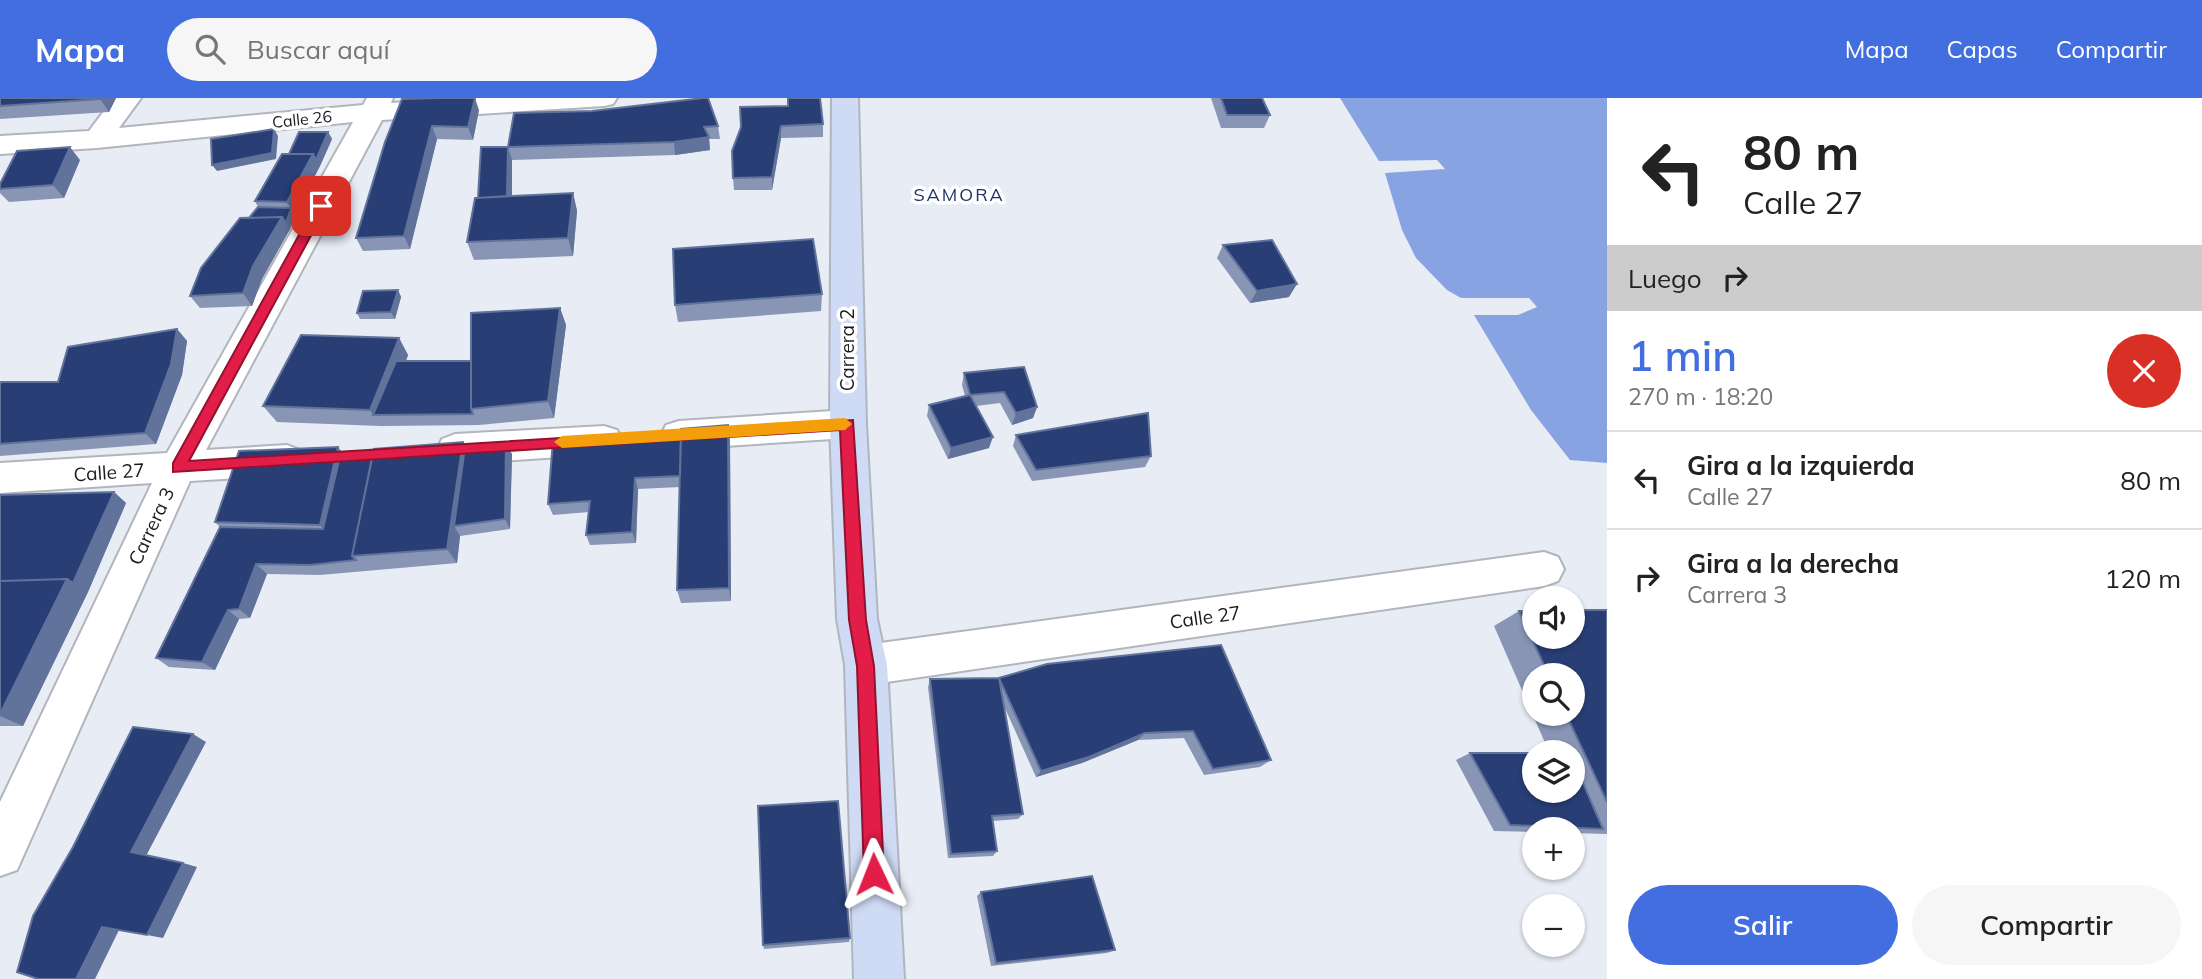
<!DOCTYPE html>
<html lang="es">
<meta charset="utf-8">
<style>
:root{--surface:#fff;--page:#f6f6f6;--text:#222;--muted:#767676;--line:#e0e0e0;--accent:#436ee0}
body{margin:0;font-family:Mulish,sans-serif;background:var(--page);color:var(--text);height:100vh;display:flex;flex-direction:column;font-size:26px;white-space:nowrap}
*{box-sizing:border-box;margin:0}
p{font-size:23px;color:var(--muted)}
.icon{flex:none;width:38px;height:38px;fill:none;stroke:currentColor;stroke-width:2;stroke-linecap:round;stroke-linejoin:round}
.map{position:relative;flex:1;overflow:hidden}
.side{display:flex;flex-direction:column;background:var(--surface);width:595px}
.side>*{flex:none}
.banner{background:#fff;color:var(--text);overflow:hidden}
.controls{position:absolute;left:1522px;top:488px;display:grid;gap:14px}
.controls a{display:grid;place-items:center;width:63px;height:63px;border-radius:50%;background:var(--surface);box-shadow:0 2px 5px #0004;font-size:35px}
.pin{position:absolute;display:grid;place-items:center;width:60px;height:60px;color:#fff;margin:-30px;border-radius:14px;box-shadow:0 4px 10px #0006}
.me{position:absolute;width:77px;margin:-38px;rotate:358deg;stroke-linejoin:round;filter:drop-shadow(0 0 5px #0008)}
.turn{display:flex;align-items:center;gap:24px;height:147px;padding:0 21px;font-size:32px}
.turn .icon{width:91px;height:91px;stroke-width:2.5}
.turn b{display:block;font-size:49px;line-height:60px}
.then{display:flex;align-items:center;height:66px;padding:0 21px;background:#0003;gap:14px;font-size:26px}
.round{display:grid;place-items:center;flex:none;width:74px;height:74px;border-radius:37px;background:var(--page)}
.headline{display:flex;align-items:center;justify-content:space-between;height:119px;padding:0 21px}
h1{font-size:42px;font-weight:600;line-height:52px;color:var(--accent)}
.button{display:flex;gap:14px;margin-top:auto;padding:14px 21px}
.button a{flex:1;height:80px;border-radius:42px;background:var(--accent);color:#fff;font-size:28px;font-weight:600;line-height:80px;text-align:center}
.button a+a{background:var(--page);color:var(--text)}
ul{padding:0;list-style:none}
li{display:flex;align-items:center;gap:21px;height:98px;padding:0 21px;border-top:2px solid var(--line)}
li div{flex:1}
li b{display:block;font-size:26px}
li em{font-style:normal}
header{display:flex;align-items:center;gap:42px;box-sizing:border-box;height:98px;padding:0 35px;background:var(--accent);color:#fff}
header strong{font-size:33px}
nav{display:flex;gap:38px;margin-inline-start:auto;font-size:24px}
.search{width:490px;height:63px;background:var(--page);display:flex;align-items:center;gap:18px;box-sizing:border-box;padding:0 24px;border-radius:38px;color:var(--muted);font-size:26px}
main{display:flex;flex:1;min-height:0}
.map>svg:first-child{display:block}
</style>
<header>
<strong>Mapa</strong>
<div class="search"><svg class="icon" aria-label="search" viewBox="0 0 24 24"><circle cx="10" cy="10" r="6"/><path d="M15 15l6 6"/></svg>Buscar aquí</div>
<nav><a>Mapa</a><a>Capas</a><a>Compartir</a></nav>
</header>
<main>
<div class="map">
<svg width="1607" height="881" viewBox="0 0 1607 881">
<rect width="100%" height="100%" fill="#e7ecf5"/>
<!-- water -->
<path fill="#87a3e2" d="M 1340,0 L 1607,0 L 1607,365 L 1570,362 L 1531,312 L 1474,217 L 1518,217 L 1537,209 L 1529,200 L 1461,200 L 1447,192 L 1416,160 L 1402,132 L 1385,75 L 1445,71 L 1437,62 L 1379,63 Z"/>
<g fill="none" stroke-linecap="round" stroke-linejoin="round">
<!-- street casing -->
<g stroke="#b1b5be" stroke-width="4">
<path id="street" d="M 114,0 L 141,0 L 119,30 L 363,7 L 367,0 L 393,0 L 391,5 L 470,0 L 617,0 L 613,6 L 604,8 L 382,22 L 206,352 L 287,347 L 300,352 L 305,362 L 300,372 L 287,377 L 190,383 L 17,772 L 0,778 L 0,704 L 152,385 L 0,395 L 0,365 L 167,355 L 353,24 L 97,50 L 0,56 L 0,38 L 89,33 Z
M 848,312 L 861,316 L 866,326 L 861,336 L 848,340 L 679,351 L 666,347 L 661,337 L 666,327 L 679,323 Z
M 604,328 L 617,332 L 622,342 L 617,352 L 604,356 L 455,366 L 442,361 L 437,351 L 442,341 L 455,336 Z
M 1544,454 L 1558,459 L 1564,471 L 1558,483 L 1544,488 L 866,587 L 851,581 L 845,567 L 851,553 L 866,547 Z"/>
</g>
<!-- secondary casing -->
<g stroke="#b1b5be" stroke-width="4">
<path id="secondary" d="M 832,0 L 858,0 L 866,326 L 877,521 L 887,567 L 904,881 L 854,881 L 845,567 L 837,521 L 830,326 Z"/>
</g>
<!-- street -->
<use href="#street" fill="#fff" fill-rule="evenodd"/>
<!-- secondary -->
<use href="#secondary" fill="#cfdaf5" fill-rule="evenodd"/>
</g>
<!-- wall -->
<path fill="#8895b5" fill-rule="evenodd" d="M 0,0 L 116,0 L 109,14 L 0,21 Z
M 787,0 L 823,26 L 823,39 L 781,40 L 772,92 L 734,92 L 733,80 L 788,8 Z
M 1211,0 L 1262,0 L 1270,17 L 1264,30 L 1221,30 Z
M 479,12 L 473,42 L 437,41 L 410,151 L 363,153 L 356,140 L 385,44 Z
M 514,15 L 718,28 L 720,41 L 709,41 L 710,52 L 675,57 L 512,62 L 508,49 Z
M 328,34 L 332,41 L 320,68 L 295,116 L 290,131 L 262,181 L 252,208 L 200,210 L 190,198 L 258,109 L 255,103 L 289,56 Z
M 508,49 L 512,62 L 512,98 L 573,95 L 577,113 L 573,158 L 474,162 L 467,144 L 478,100 Z
M 80,62 L 64,100 L 9,104 L 0,95 L 0,86 Z
M 1223,147 L 1289,199 L 1250,205 L 1217,160 Z
M 398,192 L 401,199 L 395,221 L 360,221 L 357,215 Z
M 822,196 L 821,213 L 678,224 L 675,207 Z
M 560,210 L 566,227 L 554,320 L 479,327 L 381,328 L 277,324 L 263,308 L 399,240 L 408,257 L 406,263 L 471,263 Z
M 177,231 L 187,243 L 182,277 L 156,346 L 0,358 L 0,287 L 58,284 Z
M 964,275 L 1037,309 L 1033,320 L 1012,327 L 1000,305 L 976,308 L 989,350 L 948,361 L 927,318 L 929,307 L 965,298 L 962,287 Z
M 728,327 L 730,343 L 731,503 L 681,505 L 677,492 L 680,389 L 638,391 L 636,445 L 590,447 L 586,437 L 589,414 L 553,417 L 548,406 L 681,336 Z
M 1016,337 L 1151,358 L 1145,369 L 1032,383 L 1013,348 Z
M 463,344 L 465,349 L 512,356 L 510,431 L 460,438 L 457,465 L 320,477 L 267,476 L 250,520 L 239,521 L 215,572 L 169,569 L 156,560 L 220,429 L 215,424 L 341,354 L 373,355 Z
M 114,394 L 126,405 L 88,494 L 23,628 L 0,628 L 0,397 Z
M 1607,512 L 1607,736 L 1573,735 L 1573,732 L 1535,732 L 1535,734 L 1494,733 L 1456,662 L 1470,655 L 1573,693 L 1573,654 L 1549,654 L 1494,528 L 1519,513 ZM 1535,578 L 1573,578 L 1573,616 L 1535,616 Z
M 1047,566 L 1271,662 L 1260,669 L 1204,677 L 1184,640 L 1138,642 L 1082,665 L 1036,679 L 1004,608 L 1023,716 L 1018,721 L 993,723 L 997,753 L 993,758 L 948,760 L 928,589 L 930,581 L 999,580 Z
M 981,794 L 1115,852 L 1107,855 L 991,868 L 977,798 Z
M 850,840 L 849,844 L 764,851 L 763,847 Z"/>
<!-- shaded-wall -->
<path fill="#61729b" d="M 100,0 L 116,0 L 109,14 L 100,1 Z
M 475,0 L 479,12 L 473,42 L 468,29 Z
M 432,28 L 437,41 L 410,151 L 404,138 Z
M 781,28 L 781,40 L 772,92 L 772,79 Z
M 274,31 L 278,38 L 276,61 L 217,73 L 212,67 Z
M 328,34 L 332,41 L 320,68 L 295,116 L 290,131 L 286,125 L 291,110 L 287,104 L 313,56 Z
M 709,39 L 710,52 L 675,57 L 674,44 Z
M 70,49 L 80,62 L 64,100 L 53,87 Z
M 508,49 L 512,62 L 512,115 L 507,102 Z
M 573,95 L 577,113 L 573,158 L 568,140 Z
M 282,119 L 290,131 L 262,181 L 252,208 L 243,195 L 253,168 Z
M 1297,186 L 1289,199 L 1250,205 L 1257,193 Z
M 398,192 L 401,199 L 395,221 L 391,214 Z
M 560,210 L 566,227 L 554,320 L 548,303 Z
M 177,231 L 187,243 L 182,277 L 156,346 L 145,335 Z
M 399,240 L 408,257 L 385,317 L 373,317 L 370,312 Z
M 1037,309 L 1033,320 L 1012,327 L 1016,315 Z
M 728,327 L 730,343 L 731,503 L 729,490 Z
M 993,339 L 989,350 L 948,361 L 951,350 Z
M 463,344 L 471,360 L 454,428 L 460,438 L 457,465 L 447,451 Z
M 506,345 L 512,356 L 510,431 L 505,421 Z
M 338,349 L 349,364 L 332,441 L 320,427 Z
M 635,380 L 638,391 L 636,445 L 632,434 Z
M 114,394 L 126,405 L 88,494 L 23,628 L 0,618 L 0,616 L 67,481 Z
M 256,466 L 267,476 L 250,520 L 239,511 Z
M 228,512 L 239,521 L 215,572 L 202,564 Z
M 1145,635 L 1138,642 L 1082,665 L 1036,679 L 1041,673 Z
M 193,636 L 206,644 L 146,758 L 131,754 Z
M 183,765 L 197,769 L 163,840 L 147,837 Z
M 102,829 L 119,832 L 95,881 L 76,881 Z"/>
<!-- building -->
<path fill="#283e75" stroke="#61729b" stroke-width="2" d="M 0,0 L 100,0 L 100,1 L 0,8 Z
M 439,0 L 475,0 L 468,29 L 432,28 L 404,138 L 356,140 L 385,44 L 402,1 Z
M 703,0 L 708,0 L 718,28 L 704,29 L 709,39 L 674,44 L 508,49 L 514,15 L 592,13 Z
M 788,0 L 820,0 L 823,26 L 781,28 L 772,79 L 733,80 L 732,53 L 741,29 L 740,9 L 788,8 Z
M 1221,0 L 1262,0 L 1270,17 L 1227,17 Z
M 274,31 L 272,55 L 212,67 L 211,41 Z
M 299,34 L 328,34 L 316,62 L 313,56 L 289,56 Z
M 70,49 L 53,87 L 0,91 L 0,86 L 17,53 Z
M 481,49 L 508,49 L 507,98 L 478,100 Z
M 282,56 L 313,56 L 287,104 L 255,103 Z
M 573,95 L 568,140 L 467,144 L 475,100 Z
M 258,109 L 291,110 L 286,125 L 282,119 L 249,120 Z
M 282,119 L 253,168 L 243,195 L 190,198 L 201,170 L 240,120 Z
M 813,141 L 822,196 L 675,207 L 673,151 Z
M 1272,142 L 1297,186 L 1257,193 L 1223,147 Z
M 398,192 L 391,214 L 357,215 L 363,193 Z
M 560,210 L 548,303 L 471,311 L 471,215 Z
M 177,231 L 171,266 L 145,335 L 0,346 L 0,287 L 1,284 L 58,284 L 68,249 Z
M 301,237 L 399,240 L 370,312 L 263,308 Z
M 396,263 L 471,263 L 471,311 L 473,316 L 373,317 Z
M 1024,269 L 1037,309 L 1016,315 L 1004,294 L 970,297 L 964,275 Z
M 970,297 L 993,339 L 951,350 L 929,307 Z
M 1148,315 L 1151,358 L 1036,372 L 1016,337 Z
M 728,327 L 729,490 L 677,492 L 681,331 Z
M 681,336 L 680,378 L 635,380 L 632,434 L 586,437 L 590,403 L 548,406 L 553,342 Z
M 463,344 L 447,451 L 352,458 L 374,351 Z
M 506,345 L 505,421 L 454,428 L 465,349 Z
M 338,349 L 320,427 L 215,424 L 239,353 Z
M 341,354 L 373,355 L 352,458 L 356,462 L 310,467 L 256,466 L 239,511 L 228,512 L 202,564 L 156,560 L 220,429 L 323,431 Z
M 114,394 L 73,485 L 67,481 L 0,483 L 0,397 Z
M 67,481 L 0,616 L 0,483 Z
M 1573,512 L 1607,512 L 1607,704 L 1566,616 L 1573,616 L 1573,578 L 1549,578 L 1519,513 L 1535,513 L 1535,539 L 1573,539 Z
M 1221,547 L 1271,662 L 1213,671 L 1193,633 L 1145,635 L 1089,659 L 1041,673 L 999,580 L 1047,566 Z
M 999,580 L 1023,716 L 992,718 L 997,753 L 951,756 L 930,581 Z
M 133,629 L 193,636 L 131,754 L 183,765 L 147,837 L 102,829 L 76,881 L 38,881 L 17,874 L 33,818 L 73,749 Z
M 1470,655 L 1535,655 L 1535,693 L 1573,693 L 1573,662 L 1603,731 L 1510,727 Z
M 838,703 L 850,840 L 763,847 L 758,708 Z
M 1092,778 L 1115,852 L 996,865 L 981,794 Z"/>
<!-- route -->
<path fill="#e11d48" stroke="#92132f" stroke-width="2" d="M 321,104 L 327,108 L 189,363 L 853,322 L 866,522 L 874,568 L 884,776 L 881,783 L 874,786 L 867,783 L 864,776 L 857,568 L 849,522 L 840,332 L 173,374 L 173,365 L 315,108 Z"/>
<!-- slow -->
<path fill="#f59e0b" d="M 845,320 L 852,326 L 845,332 L 562,350 L 554,344 L 562,338 Z"/>
<g text-anchor="middle" stroke-width="7" stroke-linejoin="round" paint-order="stroke">
<!-- far-street labels -->
<g font-size="16" fill="#1a1b1f" stroke="#fff">
<text transform="translate(302 21) rotate(-6)" y="6">Calle 26</text>
</g>
<!-- far-neighbourhood labels -->
<g font-size="18" letter-spacing="2" fill="#1e336a" stroke="#fff">
<text x="959" y="103">SAMORA</text>
</g>
<!-- street labels -->
<g font-size="19" fill="#1a1b1f" stroke="#fff">
<text transform="translate(847 252) rotate(-90)" y="7">Carrera 2</text>
<text transform="translate(109 374) rotate(-4)" y="7">Calle 27</text>
<text transform="translate(151 428) rotate(-65)" y="7">Carrera 3</text>
<text transform="translate(1205 519) rotate(-8)" y="7">Calle 27</text>
</g>
</g>
</svg>
<div class="controls">
<a><svg class="icon" aria-label="sound" viewBox="0 0 24 24"><path d="M4 9h4l5-4v14l-5-4H4zM17 9q2 3 0 6"/></svg></a>
<a><svg class="icon" aria-label="search" viewBox="0 0 24 24"><circle cx="10" cy="10" r="6"/><path d="M15 15l6 6"/></svg></a>
<a><svg class="icon" aria-label="layers" viewBox="0 0 24 24"><path d="M12 4l9 5-9 5-9-5zM3 14l9 5 9-5"/></svg></a>
<a>+</a>
<a>−</a>
</div>
<div class="pin" style="left:321px;top:108px;background:#d93025"><svg class="icon" aria-label="arrive" viewBox="0 0 24 24"><path d="M6 21V4h12l-3 4 3 4H6"/></svg></div>
<svg class="me" style="left:874px;top:776px" viewBox="-20 -20 40 40"><path d="M0-17L14 15 0 8-14 15z" fill="#e11d48" stroke="#fff" stroke-width="4"/></svg>
</div>
<section class="side">
<div class="banner">
<div class="turn"><svg class="icon" aria-label="left" viewBox="0 0 24 24"><path d="M17 20v-9H6M10 6l-5 5 5 5"/></svg><div><b>80 m</b>Calle 27</div></div>
<div class="then">Luego<svg class="icon" aria-label="right" viewBox="0 0 24 24"><path d="M7 20v-9h11M14 6l5 5-5 5"/></svg></div>
</div>
<div class="headline"><div><h1>1 min</h1><p>270 m · 18:20</p></div><a class="round" style="background:#d93025;color:#fff"><svg class="icon" aria-label="close" viewBox="0 0 24 24"><path d="M6 6l12 12M18 6L6 18"/></svg></a></div>
<ul>
<li><svg class="icon" aria-label="left" viewBox="0 0 24 24"><path d="M17 20v-9H6M10 6l-5 5 5 5"/></svg><div><b>Gira a la izquierda</b><p>Calle 27</p></div><em>80 m</em></li>
<li><svg class="icon" aria-label="right" viewBox="0 0 24 24"><path d="M7 20v-9h11M14 6l5 5-5 5"/></svg><div><b>Gira a la derecha</b><p>Carrera 3</p></div><em>120 m</em></li>
</ul>
<div class="button"><a>Salir</a><a>Compartir</a></div>
</section>
</main>
